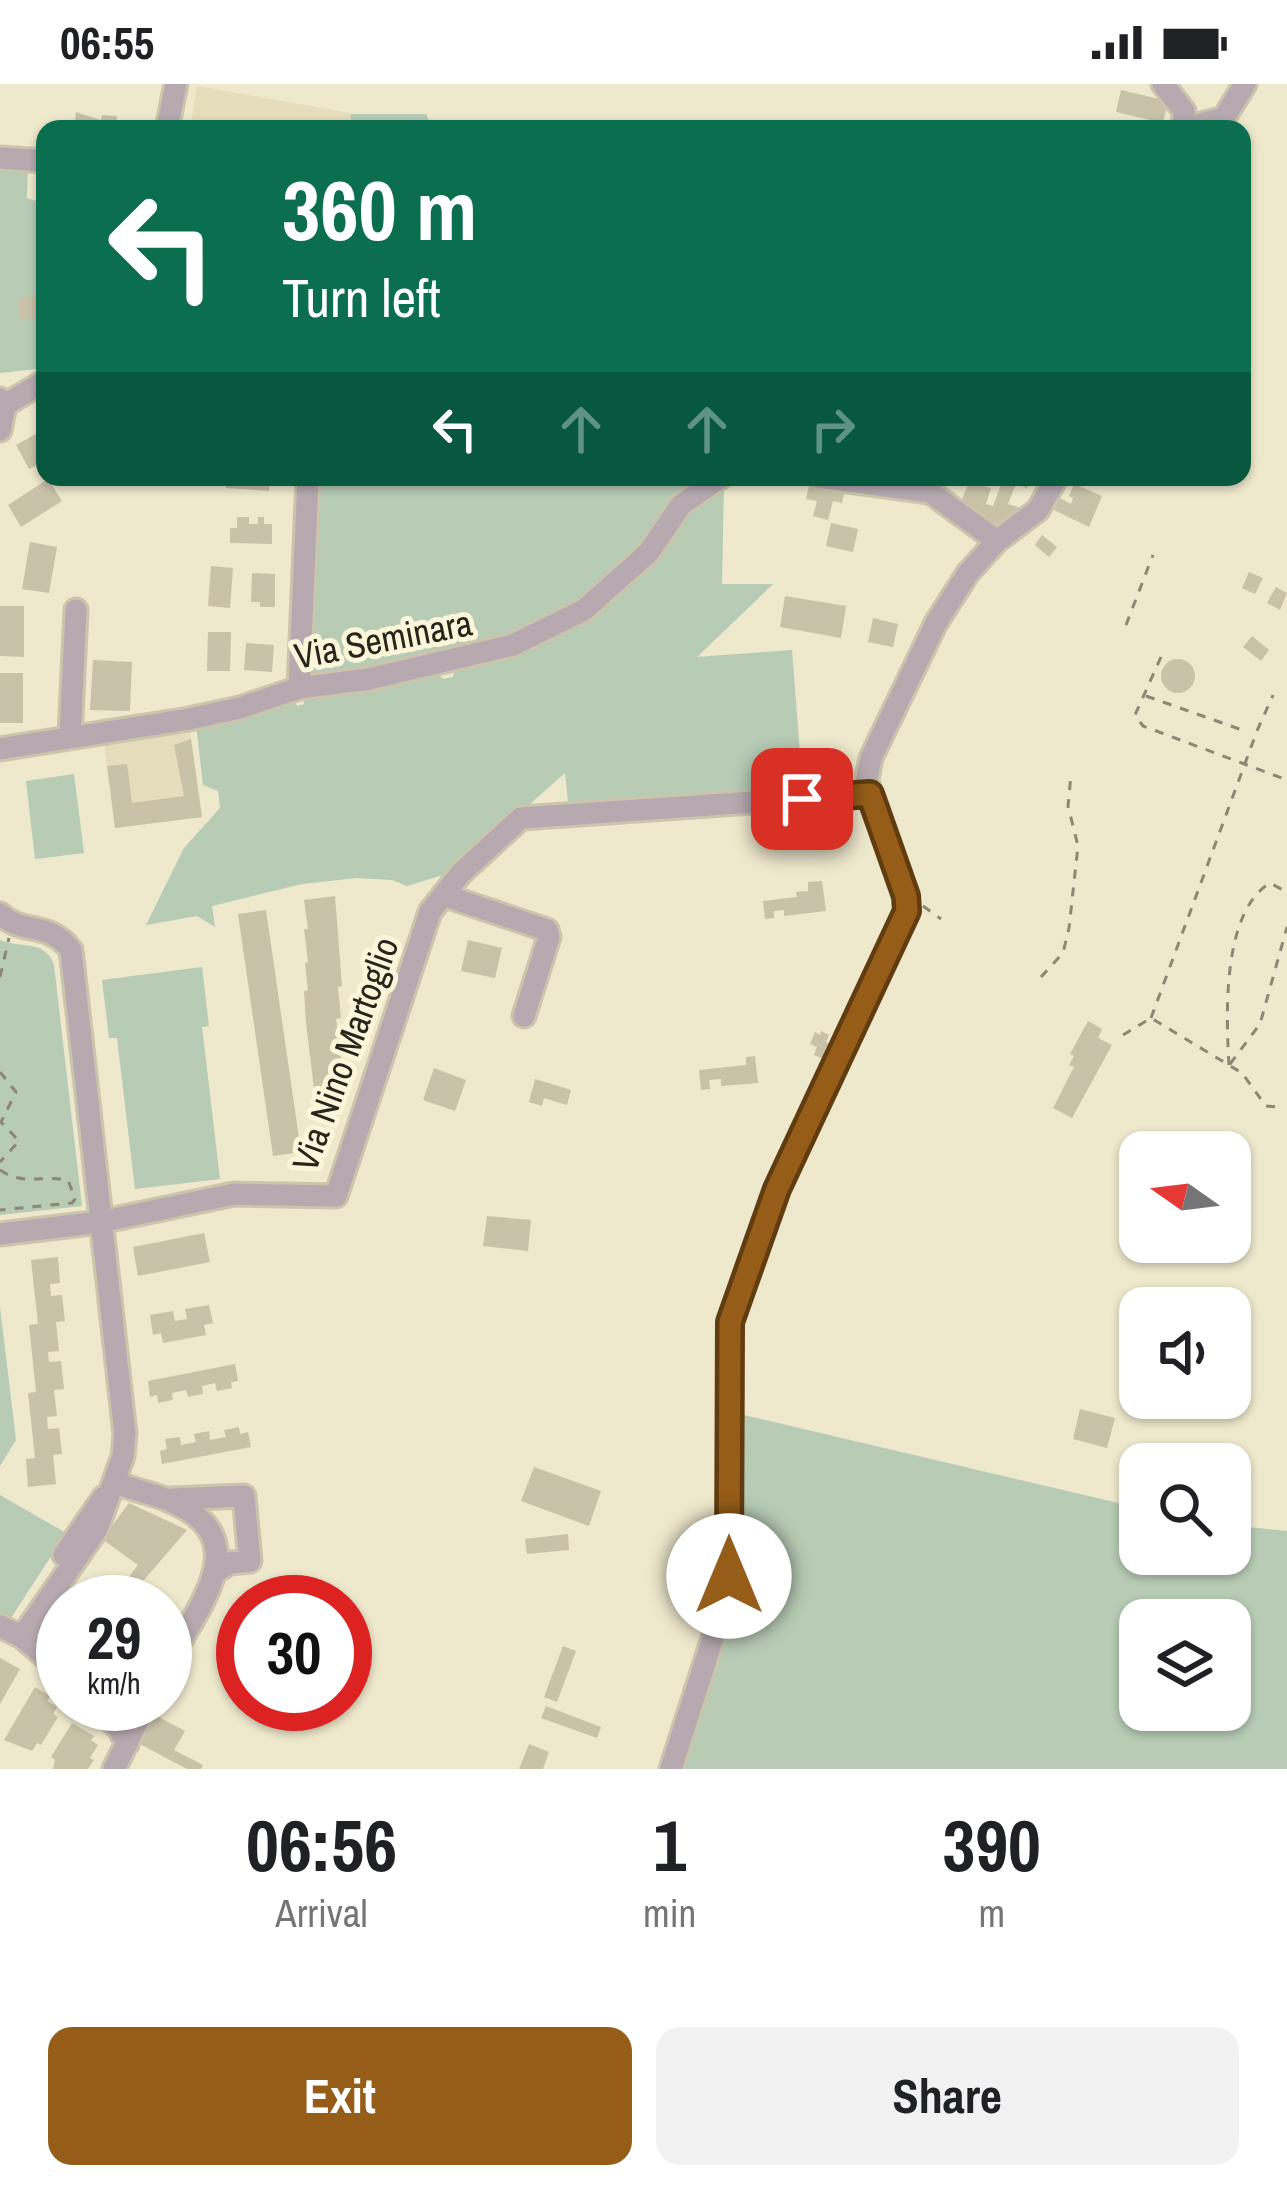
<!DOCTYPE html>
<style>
:root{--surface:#fff;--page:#f2f2f2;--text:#202124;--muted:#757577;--accent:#955d18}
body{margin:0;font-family:"Archivo Narrow",sans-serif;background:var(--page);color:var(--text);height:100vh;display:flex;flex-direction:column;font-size:45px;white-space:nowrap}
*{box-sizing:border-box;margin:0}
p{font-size:39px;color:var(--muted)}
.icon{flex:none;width:66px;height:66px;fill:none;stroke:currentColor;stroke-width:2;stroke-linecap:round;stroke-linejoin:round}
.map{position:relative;height:1685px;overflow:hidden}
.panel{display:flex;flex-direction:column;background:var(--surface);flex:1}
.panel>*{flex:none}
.hud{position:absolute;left:36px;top:36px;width:1215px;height:366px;border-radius:24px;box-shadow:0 3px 9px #0004;background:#0b6e4f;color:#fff;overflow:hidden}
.needle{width:78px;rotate:284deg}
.tools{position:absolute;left:1119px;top:1047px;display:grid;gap:24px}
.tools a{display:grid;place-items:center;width:132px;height:132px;border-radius:24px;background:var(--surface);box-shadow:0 3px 9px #0004;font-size:60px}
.speed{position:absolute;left:36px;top:1491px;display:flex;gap:24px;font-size:60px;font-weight:700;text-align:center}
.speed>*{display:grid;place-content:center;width:156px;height:156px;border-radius:50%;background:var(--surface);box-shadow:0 3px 9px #0004;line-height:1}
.speed small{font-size:30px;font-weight:400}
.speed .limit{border:18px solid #d22;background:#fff;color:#111}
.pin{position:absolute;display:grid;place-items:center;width:102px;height:102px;color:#fff;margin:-51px;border-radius:24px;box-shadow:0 6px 18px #0006}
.me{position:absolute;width:132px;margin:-66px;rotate:0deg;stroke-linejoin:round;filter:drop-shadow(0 0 9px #0008)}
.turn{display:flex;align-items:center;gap:42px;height:252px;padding:0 48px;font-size:54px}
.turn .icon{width:156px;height:156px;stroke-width:2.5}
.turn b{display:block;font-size:84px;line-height:102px}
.lanes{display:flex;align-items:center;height:114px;padding:0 48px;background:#0003;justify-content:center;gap:60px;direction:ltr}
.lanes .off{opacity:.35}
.eta{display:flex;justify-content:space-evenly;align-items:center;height:204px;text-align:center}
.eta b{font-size:72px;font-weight:800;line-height:84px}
.action{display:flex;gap:24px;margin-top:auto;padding:24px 48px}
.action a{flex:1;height:138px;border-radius:24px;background:var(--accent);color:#fff;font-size:48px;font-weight:800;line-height:138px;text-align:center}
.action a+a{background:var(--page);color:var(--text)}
.status{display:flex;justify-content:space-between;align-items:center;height:84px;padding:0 60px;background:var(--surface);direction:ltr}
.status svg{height:33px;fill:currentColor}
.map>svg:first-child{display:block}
</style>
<div class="status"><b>06:55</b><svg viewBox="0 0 49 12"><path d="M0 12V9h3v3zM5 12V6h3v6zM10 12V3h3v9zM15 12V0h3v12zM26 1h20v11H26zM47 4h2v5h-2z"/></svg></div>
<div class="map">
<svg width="1287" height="1685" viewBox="0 0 1287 1685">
<rect width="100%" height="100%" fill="#eee8cc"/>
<!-- built -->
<path fill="#e5ddbb" d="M 197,2 L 350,29 L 353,45 L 190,45 Z
M 190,646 L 202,733 L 115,744 L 104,659 Z"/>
<!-- green -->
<path fill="#b7cbb5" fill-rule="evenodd" d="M 350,30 L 426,30 L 433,45 L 353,45 Z
M 0,82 L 28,84 L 27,114 L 45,120 L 45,284 L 0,289 Z
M 321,393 L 709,393 L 673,414 L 643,467 L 572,524 L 521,550 L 311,598 Z
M 724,399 L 722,500 L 773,500 L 697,573 L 792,566 L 803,709 L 569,727 L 565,689 L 453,788 L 407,802 L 392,796 L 357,794 L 302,800 L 212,822 L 215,843 L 197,832 L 146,841 L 184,764 L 220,724 L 218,707 L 203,701 L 196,640 L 294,613 L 297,622 L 304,620 L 302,610 L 435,587 L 443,595 L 453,593 L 456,582 L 529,563 L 685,425 Z
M 74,690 L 84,769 L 35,775 L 26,697 Z
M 0,856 C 22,865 45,855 54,881 L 82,1122 L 0,1131 Z
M 202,883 L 209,942 L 202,943 L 220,1095 L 135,1105 L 117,954 L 109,954 L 102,896 Z
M 0,1223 L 16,1356 L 0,1382 Z
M 735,1329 L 1140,1424 L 1140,1470 L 1230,1470 L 1230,1441 L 1287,1447 L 1287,1685 L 677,1685 L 736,1506 ZM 1140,1536 L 1230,1536 L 1230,1626 L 1140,1626 Z
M 0,1411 L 66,1449 L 11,1534 L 0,1529 Z"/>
<!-- building -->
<path fill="#c8c2a8" d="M 1121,6 L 1168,17 L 1163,39 L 1116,28 Z
M 76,28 L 101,36 L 102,31 L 117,32 L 116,45 L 74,45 Z
M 45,212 L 45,234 L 19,235 L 18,213 Z
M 45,345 L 45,377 L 29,385 L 16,361 Z
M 227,393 L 270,393 L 269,407 L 226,404 Z
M 971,393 L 981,393 L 979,401 L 991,404 L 986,420 L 993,422 L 1004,393 L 1031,393 L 1027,404 L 1016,400 L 1008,420 L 1021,424 L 1007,441 L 996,442 L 961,418 Z
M 48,395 L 62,417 L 21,443 L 8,421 Z
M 810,397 L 845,405 L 842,419 L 833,417 L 828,436 L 813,432 L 817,417 L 806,415 Z
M 1074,400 L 1102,412 L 1089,443 L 1054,426 L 1060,414 L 1071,420 L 1073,414 L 1069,412 Z
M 237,433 L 249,433 L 249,440 L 258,440 L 258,433 L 264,433 L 264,440 L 272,440 L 272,460 L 230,459 L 230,444 L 237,444 Z
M 831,439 L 858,445 L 853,468 L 826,462 Z
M 1042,451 L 1057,463 L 1049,473 L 1035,461 Z
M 30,458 L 57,463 L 49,509 L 22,505 Z
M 211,482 L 233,484 L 230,524 L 208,522 Z
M 1249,488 L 1263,494 L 1255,510 L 1242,504 Z
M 252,489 L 275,490 L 275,523 L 260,523 L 260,518 L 251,518 Z
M 1276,503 L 1287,509 L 1280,526 L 1267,519 Z
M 785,512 L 846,522 L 841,554 L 780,543 Z
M 0,522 L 24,522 L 24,573 L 0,572 Z
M 873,534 L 898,540 L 893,563 L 868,558 Z
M 208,548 L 231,548 L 230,587 L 207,587 Z
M 1252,552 L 1269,566 L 1261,577 L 1243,563 Z
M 246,559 L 274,561 L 272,588 L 244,586 Z
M1161 592a17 17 0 1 1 34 0a17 17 0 1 1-34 0Z
M 93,576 L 132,578 L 130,627 L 90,626 Z
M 0,589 L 23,589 L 23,639 L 0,639 Z
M 191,655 L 202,733 L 115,744 L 107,682 L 127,680 L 132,719 L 184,712 L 174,661 Z
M 822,797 L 826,827 L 784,832 L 784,826 L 774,827 L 774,834 L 765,835 L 763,817 L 797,813 L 796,808 L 808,807 L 808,798 Z
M 335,812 L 342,902 L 338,903 L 341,934 L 336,935 L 346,1011 L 340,1012 L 338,1034 L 318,1037 L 306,939 L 304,907 L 308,906 L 305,879 L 308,878 L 304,845 L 308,845 L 304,816 Z
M 266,826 L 301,1068 L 273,1072 L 238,830 Z
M 468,856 L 502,864 L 495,894 L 461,887 Z
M 1088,937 L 1102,945 L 1098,954 L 1112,961 L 1072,1034 L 1053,1024 L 1074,983 L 1069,981 L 1074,972 L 1070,970 Z
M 821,947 L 829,951 L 826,958 L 833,961 L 826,976 L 814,971 L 817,963 L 810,960 L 815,948 L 820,951 Z
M 755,972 L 758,999 L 721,1002 L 721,995 L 709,996 L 710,1005 L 701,1006 L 699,986 L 746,981 L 746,973 Z
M 434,984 L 466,996 L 455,1027 L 423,1016 Z
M 535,995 L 571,1006 L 567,1021 L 544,1014 L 542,1022 L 529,1018 Z
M 487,1132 L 531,1136 L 528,1167 L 483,1162 Z
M 204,1149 L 210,1178 L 138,1192 L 133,1163 Z
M 58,1173 L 60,1199 L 50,1200 L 51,1212 L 62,1211 L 65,1237 L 56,1238 L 59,1267 L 48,1268 L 49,1278 L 61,1277 L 64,1305 L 54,1306 L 57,1332 L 47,1333 L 48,1345 L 59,1344 L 62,1370 L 53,1371 L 56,1400 L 28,1403 L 26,1375 L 35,1374 L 28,1309 L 36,1308 L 29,1241 L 38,1240 L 31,1176 Z
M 209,1221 L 213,1239 L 204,1241 L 206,1251 L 163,1259 L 161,1249 L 153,1251 L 150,1231 L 173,1227 L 175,1237 L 187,1235 L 185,1225 Z
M 235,1280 L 238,1297 L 231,1298 L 232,1304 L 217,1307 L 215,1299 L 202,1302 L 203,1310 L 188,1313 L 186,1306 L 172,1309 L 173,1316 L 158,1319 L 157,1311 L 150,1313 L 148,1297 Z
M 1080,1325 L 1115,1334 L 1107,1364 L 1073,1355 Z
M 239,1343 L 240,1350 L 248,1348 L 251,1363 L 162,1380 L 160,1367 L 167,1365 L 165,1355 L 180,1353 L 181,1361 L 196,1358 L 194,1350 L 209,1347 L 210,1356 L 226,1353 L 224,1346 Z
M 534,1383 L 601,1407 L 589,1442 L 521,1417 Z
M 129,1419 L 187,1446 L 125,1518 L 116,1510 L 138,1481 L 102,1455 Z
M 568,1450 L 569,1466 L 527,1470 L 525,1455 Z
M 563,1562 L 576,1567 L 557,1618 L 544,1613 Z
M 0,1574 L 20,1585 L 0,1620 Z
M 35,1603 L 50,1612 L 47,1617 L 57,1623 L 53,1630 L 58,1633 L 41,1661 L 37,1659 L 32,1667 L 4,1656 Z
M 546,1622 L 601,1643 L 597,1654 L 541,1634 Z
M 153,1630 L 185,1647 L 174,1666 L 203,1681 L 201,1685 L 187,1685 L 138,1659 Z
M 72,1639 L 94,1652 L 91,1656 L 98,1661 L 90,1674 L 94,1676 L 88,1685 L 53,1685 L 55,1676 L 51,1673 Z
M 529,1660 L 549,1668 L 543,1685 L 519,1685 Z"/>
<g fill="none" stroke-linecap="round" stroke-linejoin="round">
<!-- minor casing -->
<g stroke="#cac5ac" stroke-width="27">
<path id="minor" d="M 1163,0 L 1184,27 L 1183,45
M 167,45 L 176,0
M 1183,45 L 1224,34 L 1245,0
M 0,74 L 45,77
M 0,315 L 5,321 L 0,346
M 5,321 L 45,297
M 819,393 L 930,408 L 997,457
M 299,604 L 308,393
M 70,653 L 76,526
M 0,665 L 189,635 L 240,624 L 299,604 L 369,595 L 513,561 L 584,526 L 649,468 L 681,421 L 721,393
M 443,811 L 547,846 L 549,853 L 524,932
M 0,830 C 24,852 48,836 71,866 L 125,1350 L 123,1372 L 97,1445 L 22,1553
M 0,1150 L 100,1138 L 234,1110 L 336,1112 L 430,828 L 461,789 L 521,734 L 870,710
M 115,1398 C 132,1406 151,1409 168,1416 C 261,1454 197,1523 165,1584
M 173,1415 L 244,1412 L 250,1477 L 230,1479 L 215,1488
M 64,1471 L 104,1413
M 0,1542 L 22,1553 L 63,1588
M 95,1620 L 119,1645 L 127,1660
M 114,1685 L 146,1620
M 671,1685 L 727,1510 L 730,1238 L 777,1105 L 907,828 L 906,812 L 870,710 L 867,695 L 871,674 L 936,539 L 968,489 L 997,457 L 1038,426 L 1057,393"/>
</g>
<!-- path -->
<path stroke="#8c8875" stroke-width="3" stroke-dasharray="9 9" stroke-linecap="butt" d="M 1126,541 L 1153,471
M 1161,573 L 1135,631 L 1143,642 L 1287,696
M 1146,612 L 1245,647
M 923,822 L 941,835
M 0,893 L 9,854
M 1041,893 L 1063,869 L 1069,844 L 1078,762 L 1068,722 L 1071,691
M 1151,934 L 1257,647 L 1273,611
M 1123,951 L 1151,934 L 1242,989 L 1266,1022 L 1280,1023
M 1230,980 L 1260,940 L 1287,843
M 1229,981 C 1226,931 1222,828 1270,799 L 1287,808
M 0,988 L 16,1008 L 1,1038 L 19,1057 L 0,1078
M 0,1086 C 23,1102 41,1091 68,1096 L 75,1115 L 72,1119 L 0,1126"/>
<!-- minor -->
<use href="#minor" stroke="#b6a9af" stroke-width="21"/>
</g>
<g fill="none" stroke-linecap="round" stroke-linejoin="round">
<!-- route casing -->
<g stroke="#613c10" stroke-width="30">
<path id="route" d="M 729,1492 L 730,1238 L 777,1105 L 907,827 L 906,812 L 870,710 L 802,715"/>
</g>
<!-- route -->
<use href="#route" stroke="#955d18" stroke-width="21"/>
</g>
<g text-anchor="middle" stroke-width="10" stroke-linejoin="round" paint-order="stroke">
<!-- street labels -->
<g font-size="36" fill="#28261c" stroke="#fbf5d9">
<text transform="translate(383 555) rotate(-11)" y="13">Via Seminara</text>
<text transform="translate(345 970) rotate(-70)" y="13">Via Nino Martoglio</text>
</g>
</g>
</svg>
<div class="tools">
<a><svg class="needle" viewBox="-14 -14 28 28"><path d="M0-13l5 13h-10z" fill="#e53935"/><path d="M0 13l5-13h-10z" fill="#757577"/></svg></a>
<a><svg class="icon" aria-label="sound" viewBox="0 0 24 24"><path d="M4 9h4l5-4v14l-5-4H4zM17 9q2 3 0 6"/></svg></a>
<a><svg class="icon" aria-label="search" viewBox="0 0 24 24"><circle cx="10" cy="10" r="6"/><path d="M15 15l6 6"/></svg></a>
<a><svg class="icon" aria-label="layers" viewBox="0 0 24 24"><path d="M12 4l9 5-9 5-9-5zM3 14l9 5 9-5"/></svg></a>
</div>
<div class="speed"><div>29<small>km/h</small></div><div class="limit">30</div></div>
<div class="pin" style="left:802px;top:715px;background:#d93025"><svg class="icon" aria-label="arrive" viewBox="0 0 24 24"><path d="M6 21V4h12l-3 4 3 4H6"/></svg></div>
<svg class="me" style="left:729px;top:1492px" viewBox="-20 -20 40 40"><circle r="19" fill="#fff"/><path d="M0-13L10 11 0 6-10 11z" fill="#955d18"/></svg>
<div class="hud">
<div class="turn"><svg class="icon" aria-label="left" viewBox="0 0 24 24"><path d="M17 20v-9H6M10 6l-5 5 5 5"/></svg><div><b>360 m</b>Turn left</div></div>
<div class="lanes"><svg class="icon" aria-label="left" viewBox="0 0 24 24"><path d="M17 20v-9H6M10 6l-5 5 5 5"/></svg><svg class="icon off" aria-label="ahead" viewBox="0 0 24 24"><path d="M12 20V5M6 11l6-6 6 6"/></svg><svg class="icon off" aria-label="ahead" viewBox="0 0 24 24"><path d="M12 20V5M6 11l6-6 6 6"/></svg><svg class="icon off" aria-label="right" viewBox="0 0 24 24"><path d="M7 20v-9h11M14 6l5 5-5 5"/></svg></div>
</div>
</div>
<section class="panel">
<div class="eta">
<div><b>06:56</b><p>Arrival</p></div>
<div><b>1</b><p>min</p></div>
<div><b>390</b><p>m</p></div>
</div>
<div class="action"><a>Exit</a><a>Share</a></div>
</section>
